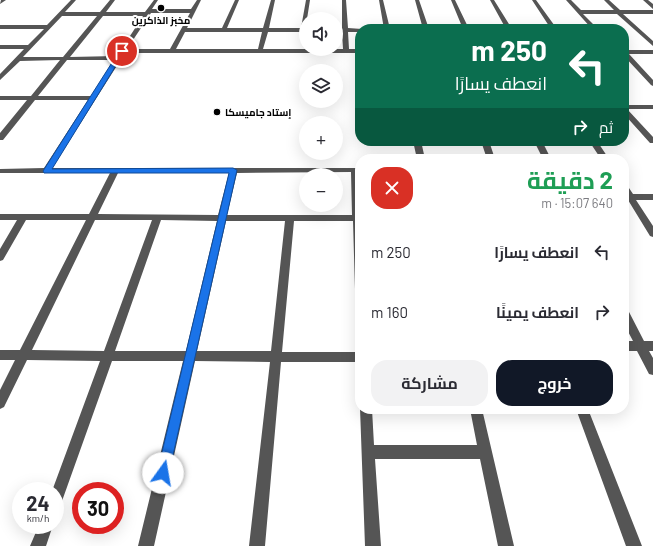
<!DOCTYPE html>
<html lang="ar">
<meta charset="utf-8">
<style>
:root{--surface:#fff;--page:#f2f2f3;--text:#2b2b33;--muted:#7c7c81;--accent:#111827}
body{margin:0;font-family:Barlow,Cairo,sans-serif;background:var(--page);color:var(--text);direction:rtl;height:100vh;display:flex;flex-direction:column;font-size:15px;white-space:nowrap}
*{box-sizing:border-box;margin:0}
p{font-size:13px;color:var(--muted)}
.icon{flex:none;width:22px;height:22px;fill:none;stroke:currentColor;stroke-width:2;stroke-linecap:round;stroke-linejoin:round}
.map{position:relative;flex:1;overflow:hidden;direction:ltr}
.drawer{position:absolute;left:355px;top:154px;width:274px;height:260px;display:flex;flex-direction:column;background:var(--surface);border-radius:16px;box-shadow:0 4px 16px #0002;direction:rtl}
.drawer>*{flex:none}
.hud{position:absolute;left:355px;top:24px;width:274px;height:122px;border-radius:16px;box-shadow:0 4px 16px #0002;direction:rtl;background:#0b6e4f;color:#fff;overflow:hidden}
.tools{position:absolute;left:299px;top:12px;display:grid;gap:8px}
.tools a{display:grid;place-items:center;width:44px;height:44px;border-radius:50%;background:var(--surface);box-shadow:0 4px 16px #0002;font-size:20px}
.speed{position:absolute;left:12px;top:482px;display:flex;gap:8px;font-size:20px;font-weight:700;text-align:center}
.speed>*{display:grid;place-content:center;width:52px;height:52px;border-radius:50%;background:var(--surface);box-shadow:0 4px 16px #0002;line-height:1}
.speed small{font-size:10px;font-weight:400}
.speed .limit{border:6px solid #d22;background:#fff;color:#111}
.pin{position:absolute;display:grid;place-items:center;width:34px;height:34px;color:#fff;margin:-17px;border:2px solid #fff;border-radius:50%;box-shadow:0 1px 4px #0007}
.me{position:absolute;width:44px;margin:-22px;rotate:13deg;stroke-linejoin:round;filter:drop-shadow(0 0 3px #0008)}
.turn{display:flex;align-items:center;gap:14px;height:84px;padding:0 16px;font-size:18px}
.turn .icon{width:52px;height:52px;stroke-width:2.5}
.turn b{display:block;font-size:28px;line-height:34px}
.then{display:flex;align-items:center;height:38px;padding:0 16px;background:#0003;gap:8px;font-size:15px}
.round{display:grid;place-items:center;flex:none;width:42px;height:42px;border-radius:16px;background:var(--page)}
.overview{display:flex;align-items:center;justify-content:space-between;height:68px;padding:0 16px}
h1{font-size:24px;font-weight:700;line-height:30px;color:#1e9e55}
.cta{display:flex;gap:8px;margin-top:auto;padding:8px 16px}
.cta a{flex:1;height:46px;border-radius:16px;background:var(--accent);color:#fff;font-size:16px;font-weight:700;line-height:46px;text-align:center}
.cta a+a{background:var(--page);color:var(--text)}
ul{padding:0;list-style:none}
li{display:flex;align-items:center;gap:12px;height:60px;padding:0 16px}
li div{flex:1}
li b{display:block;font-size:15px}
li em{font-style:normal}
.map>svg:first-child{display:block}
</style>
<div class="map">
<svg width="653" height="546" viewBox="0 0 653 546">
<rect width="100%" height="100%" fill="#fff"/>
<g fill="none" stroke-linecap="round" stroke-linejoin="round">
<!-- minor -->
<path fill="#555" fill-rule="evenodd" d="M 6,0 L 0,4 L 1,0 Z
M 71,0 L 76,0 L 65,12 L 100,12 L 110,0 L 115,0 L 106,12 L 145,12 L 154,0 L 158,0 L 152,9 L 191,9 L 197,0 L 201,0 L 187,28 L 222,28 L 235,0 L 239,0 L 227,28 L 263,28 L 271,0 L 275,0 L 269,28 L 301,28 L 306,0 L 310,0 L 307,19 L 306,19 L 306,32 L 268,32 L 263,49 L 343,49 L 342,32 L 336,32 L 336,28 L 342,28 L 342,0 L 346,0 L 348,28 L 362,29 L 360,29 L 360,32 L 348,32 L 349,49 L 360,49 L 360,53 L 125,53 L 52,168 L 360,168 L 360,293 L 356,292 L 355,289 L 353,221 L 294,221 L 282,352 L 360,352 L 360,362 L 281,362 L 265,546 L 249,546 L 270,362 L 195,361 L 154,546 L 138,546 L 183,361 L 112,361 L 62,501 L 60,506 L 55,508 L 55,491 L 52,491 L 100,361 L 27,360 L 4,407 L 0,409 L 0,390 L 15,360 L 0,360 L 0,350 L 20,350 L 86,220 L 26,220 L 3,260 L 0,261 L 0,249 L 17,220 L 0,220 L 0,214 L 89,214 L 110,173 L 0,173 L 0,169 L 44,168 L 88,100 L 35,100 L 3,140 L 0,140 L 0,133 L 27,100 L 0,100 L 0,96 L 31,96 L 60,60 L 20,61 L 0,80 L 0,74 L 24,49 L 0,49 L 0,45 L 28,45 L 44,29 L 0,29 L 0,25 L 47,25 ZM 151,13 L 190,13 L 170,49 L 127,49 ZM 62,16 L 97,16 L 63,57 L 23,57 ZM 103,16 L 143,16 L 117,56 L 70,57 ZM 185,32 L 262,32 L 258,49 L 176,49 ZM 67,60 L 114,60 L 91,96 L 38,96 ZM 351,172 L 352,215 L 227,215 L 237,173 ZM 118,173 L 229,173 L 218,215 L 98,214 ZM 95,220 L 152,220 L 104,351 L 32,350 ZM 161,220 L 217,221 L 186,351 L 115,351 ZM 226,221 L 285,221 L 271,351 L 197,351 Z
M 379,0 L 383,0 L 390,29 L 384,29 Z
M 415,0 L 419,0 L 429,29 L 423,29 Z
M 451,0 L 455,0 L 469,29 L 463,29 Z
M 490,0 L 494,0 L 512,29 L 506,29 Z
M 532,0 L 536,0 L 557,29 L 551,29 Z
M 566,0 L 571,0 L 581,10 L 614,10 L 604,0 L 609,0 L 620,10 L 653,10 L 653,14 L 623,14 L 653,41 L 653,46 L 617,14 L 583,14 L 598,29 L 592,29 Z
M 643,0 L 648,0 L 653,4 L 653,9 Z
M 624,50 L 653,50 L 653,54 L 629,54 L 653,80 L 653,86 L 651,85 L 624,56 Z
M 624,105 L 653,105 L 653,109 L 627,109 L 653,137 L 653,143 L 650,143 L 624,114 Z
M 413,141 L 421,141 L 425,159 L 417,159 Z
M 481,141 L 489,141 L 495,159 L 487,159 Z
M 534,141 L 542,141 L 551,159 L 543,159 Z
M 589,141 L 597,141 L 609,159 L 601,159 Z
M 624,184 L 627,185 L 633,194 L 653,194 L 653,200 L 636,200 L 653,226 L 653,237 L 650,236 L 628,200 L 624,200 Z
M 624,309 L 628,310 L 644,341 L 653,341 L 653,351 L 649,351 L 653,358 L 653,375 L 649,374 L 637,351 L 624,351 L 624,341 L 633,341 L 624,324 Z
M 360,408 L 372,409 L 374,445 L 477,445 L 470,409 L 482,409 L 514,546 L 498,546 L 480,459 L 375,459 L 381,546 L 365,546 Z
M 576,409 L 588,409 L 642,546 L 626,546 Z
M 39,525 L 53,525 L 46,546 L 30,546 Z"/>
</g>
<!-- route -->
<path fill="#1a73e8" stroke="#114b97" d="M 120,50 L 125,51 L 52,169 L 233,168 L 237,170 L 169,473 L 168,477 L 163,479 L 159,477 L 157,473 L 229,173 L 44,173 L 43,171 Z"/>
<!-- markers -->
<g fill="#000" stroke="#fff" stroke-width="1.5">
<circle cx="161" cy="8" r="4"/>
<circle cx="217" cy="112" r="4"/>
</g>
<g text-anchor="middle" stroke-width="4" stroke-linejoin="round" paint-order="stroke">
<!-- far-poi labels -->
<g font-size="10" font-weight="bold" fill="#000" stroke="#fff">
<text x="161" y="24">مخبز الذاكرين</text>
<text x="225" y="116" text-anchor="start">إستاد جاميسكا</text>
</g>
</g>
</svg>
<div class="tools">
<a><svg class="icon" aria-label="sound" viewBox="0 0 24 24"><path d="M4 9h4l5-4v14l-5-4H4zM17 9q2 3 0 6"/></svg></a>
<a><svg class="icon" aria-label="layers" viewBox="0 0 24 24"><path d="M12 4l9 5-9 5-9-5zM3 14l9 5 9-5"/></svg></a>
<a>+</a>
<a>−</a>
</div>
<div class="speed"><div>24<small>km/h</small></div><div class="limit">30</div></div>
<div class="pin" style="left:122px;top:51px;background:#d93025"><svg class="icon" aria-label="arrive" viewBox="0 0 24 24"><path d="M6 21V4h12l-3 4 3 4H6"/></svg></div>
<svg class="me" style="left:163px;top:473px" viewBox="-20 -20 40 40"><circle r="19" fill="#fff"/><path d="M0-13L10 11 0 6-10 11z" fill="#1a73e8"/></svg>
<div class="hud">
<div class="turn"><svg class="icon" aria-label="left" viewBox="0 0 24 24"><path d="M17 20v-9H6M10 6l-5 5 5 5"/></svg><div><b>250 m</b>انعطف يسارًا</div></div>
<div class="then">ثم<svg class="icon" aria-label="right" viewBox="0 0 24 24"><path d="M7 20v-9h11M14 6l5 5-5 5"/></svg></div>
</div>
<section class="drawer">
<div class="overview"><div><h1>2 دقيقة</h1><p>640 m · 15:07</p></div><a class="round" style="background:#d93025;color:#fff"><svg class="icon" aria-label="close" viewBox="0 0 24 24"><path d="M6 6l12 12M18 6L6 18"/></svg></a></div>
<ul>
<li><svg class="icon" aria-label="left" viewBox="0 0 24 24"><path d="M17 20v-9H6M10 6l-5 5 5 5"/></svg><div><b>انعطف يسارًا</b></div><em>250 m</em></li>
<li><svg class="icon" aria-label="right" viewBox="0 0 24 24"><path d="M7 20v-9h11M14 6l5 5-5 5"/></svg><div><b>انعطف يمينًا</b></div><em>160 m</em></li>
</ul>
<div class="cta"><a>خروج</a><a>مشاركة</a></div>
</section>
</div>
